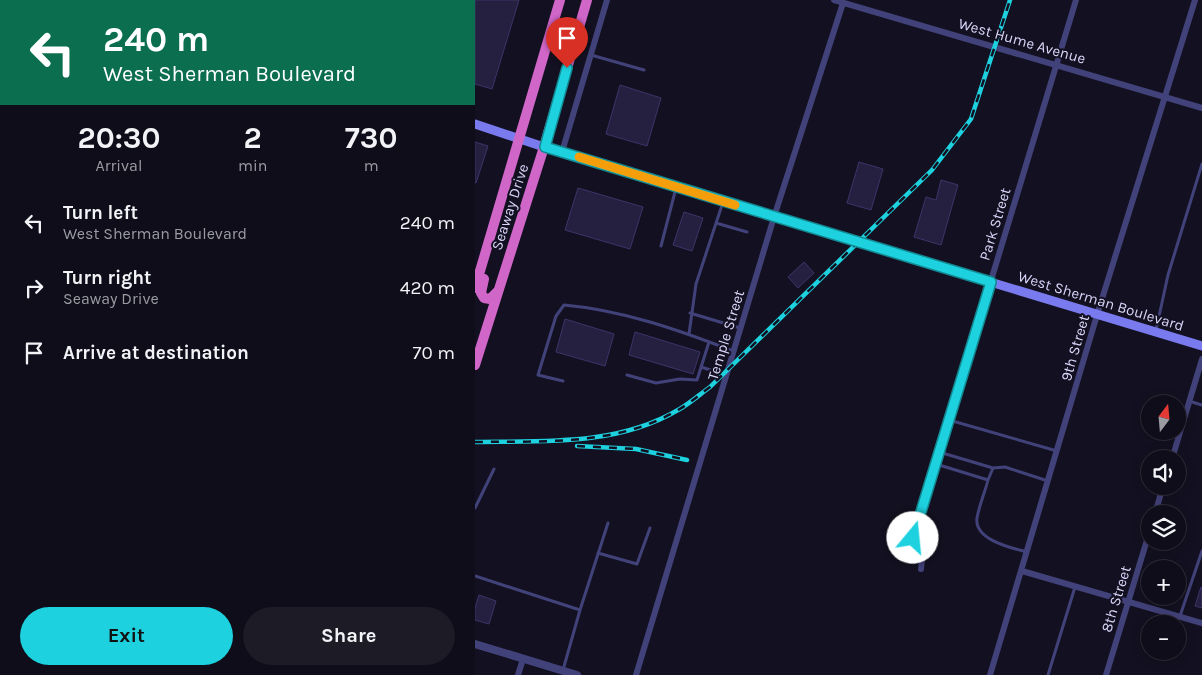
<!DOCTYPE html>
<meta charset="utf-8">
<style>
:root{--surface:#0e0d19;--page:#1c1b26;--text:#f1f3f6;--muted:#9b9ca2;--line:#2e2d38;--accent:#1dd1df}
body{margin:0;font-family:Karla,sans-serif;background:var(--page);color:var(--text);height:100vh;display:flex;flex-direction:column;font-size:19px;white-space:nowrap}
*{box-sizing:border-box;margin:0}
p{font-size:16px;color:var(--muted)}
.icon{flex:none;width:28px;height:28px;fill:none;stroke:currentColor;stroke-width:2;stroke-linecap:round;stroke-linejoin:round}
.map{position:relative;flex:1;overflow:hidden}
.side{display:flex;flex-direction:column;background:var(--surface);width:475px}
.side>*{flex:none}
.banner{background:#0b6e4f;color:#fff;overflow:hidden}
.needle{width:32px;rotate:16deg}
.buttons{position:absolute;left:666px;top:395px;display:grid;gap:10px}
.buttons a{display:grid;place-items:center;width:45px;height:45px;border-radius:50%;background:var(--surface);box-shadow:0 2px 12px #0003,0 0 0 1px var(--line);font-size:25px}
.pin{position:absolute;display:grid;place-items:center;width:42px;height:42px;color:#fff;margin:-51px -21px;border-radius:50% 50% 50% 0;rotate:-45deg;box-shadow:0 0 5px #0007}
.pin .icon{rotate:45deg}
.me{position:absolute;width:55px;margin:-28px;rotate:17deg;stroke-linejoin:round;filter:drop-shadow(0 0 4px #0008)}
.turn{display:flex;align-items:center;gap:18px;height:105px;padding:0 20px;font-size:22px}
.turn .icon{width:65px;height:65px;stroke-width:2.5}
.turn b{display:block;font-size:35px;line-height:42px}
.eta{display:flex;justify-content:space-evenly;align-items:center;height:85px;text-align:center}
.eta b{font-size:30px;font-weight:700;line-height:35px}
.primary-button{display:flex;gap:10px;margin-top:auto;padding:10px 20px}
.primary-button a{flex:1;height:58px;border-radius:30px;background:var(--accent);color:#111;font-size:20px;font-weight:700;line-height:58px;text-align:center}
.primary-button a+a{background:var(--page);color:var(--text)}
ul{padding:0;list-style:none}
li{display:flex;align-items:center;gap:15px;height:65px;padding:0 20px}
li div{flex:1}
li b{display:block;font-size:19px}
li em{font-style:normal}
main{display:flex;flex:1;min-height:0}
.map>svg:first-child{display:block}
</style>
<main>
<section class="side">
<div class="banner">
<div class="turn"><svg class="icon" aria-label="left" viewBox="0 0 24 24"><path d="M17 20v-9H6M10 6l-5 5 5 5"/></svg><div><b>240 m</b>West Sherman Boulevard</div></div>
</div>
<div class="eta">
<div><b>20:30</b><p>Arrival</p></div>
<div><b>2</b><p>min</p></div>
<div><b>730</b><p>m</p></div>
</div>
<ul>
<li><svg class="icon" aria-label="left" viewBox="0 0 24 24"><path d="M17 20v-9H6M10 6l-5 5 5 5"/></svg><div><b>Turn left</b><p>West Sherman Boulevard</p></div><em>240 m</em></li>
<li><svg class="icon" aria-label="right" viewBox="0 0 24 24"><path d="M7 20v-9h11M14 6l5 5-5 5"/></svg><div><b>Turn right</b><p>Seaway Drive</p></div><em>420 m</em></li>
<li><svg class="icon" aria-label="arrive" viewBox="0 0 24 24"><path d="M6 21V4h12l-3 4 3 4H6"/></svg><div><b>Arrive at destination</b></div><em>70 m</em></li>
</ul>
<div class="primary-button"><a>Exit</a><a>Share</a></div>
</section>
<div class="map">
<svg width="727" height="675" viewBox="0 0 727 675">
<rect width="100%" height="100%" fill="#131121"/>
<!-- building -->
<path fill="#251f40" stroke="#3d3469" d="M 0,0 L 44,0 L 17,89 L 0,84 Z
M 145,85 L 186,98 L 172,146 L 131,134 Z
M 0,142 L 13,146 L 1,183 L 0,183 Z
M 384,162 L 408,169 L 396,210 L 372,203 Z
M 466,180 L 483,185 L 466,245 L 439,237 L 451,197 L 461,200 Z
M 103,188 L 168,207 L 155,249 L 90,230 Z
M 209,212 L 228,218 L 217,251 L 198,245 Z
M 329,262 L 339,273 L 323,288 L 313,277 Z
M 90,319 L 139,334 L 130,366 L 81,352 Z
M 160,332 L 225,352 L 218,374 L 154,355 Z
M 726,587 L 727,588 L 727,608 L 720,606 Z
M 4,595 L 21,601 L 14,624 L 0,620 L 0,608 Z"/>
<g fill="none" stroke-linecap="round" stroke-linejoin="round">
<!-- service -->
<path stroke="#42427a" stroke-width="3" d="M 116,55 L 169,70
M 241,223 L 272,232
M 186,246 L 201,188
M 215,313 L 265,328
M 681,330 L 693,275 L 727,164
M 214,334 L 221,284 L 248,202
M 226,367 L 251,375
M 152,375 L 181,383 L 205,379 L 222,380 L 234,342
M 88,381 L 63,375 L 81,316 L 89,305 C 147,310 204,330 258,351
M 714,401 L 727,405
M 474,420 L 582,451
M 464,452 L 518,468
M 461,464 L 513,480 L 518,468 L 530,467 L 573,481
M 513,480 C 510,492 504,506 502,518 C 499,540 537,548 552,552
M 0,508 L 19,469
M 123,553 L 162,564 L 175,528
M 0,576 L 105,610 L 88,670
M 105,610 L 133,523
M 705,616 L 727,551
M 573,675 L 600,587"/>
<!-- minor -->
<path stroke="#42427a" stroke-width="6" d="M 359,0 L 727,108
M 87,152 L 132,0
M 697,459 L 727,359
M 680,514 L 688,486
M 446,569 L 447,559 L 438,538 L 601,0
M 547,571 L 727,623
M 43,675 L 48,659
M 161,675 L 299,217 L 368,3
M 515,675 L 622,315 L 720,0
M 631,675 L 675,530"/>
<!-- tertiary -->
<path stroke="#42427a" stroke-width="8" d="M 0,644 L 102,675"/>
<!-- secondary -->
<path stroke="#797aee" stroke-width="9" d="M 0,124 L 69,147 L 727,346"/>
<!-- trunk -->
<path stroke="#d166c9" stroke-width="10" d="M 9,279 L 6,293 L 9,298 L 15,299 L 23,291
M 0,288 L 85,0
M 0,365 L 69,147 L 112,0"/>
<!-- rail casing -->
<g stroke="#1dd1df" stroke-width="4.5">
<path id="rail" d="M 0,442 C 69,441 142,446 203,410 C 214,404 224,395 235,387 L 457,170 L 496,119 L 535,0
M 102,446 L 161,449 L 212,460"/>
</g>
<!-- rail -->
<use href="#rail" stroke="#131121" stroke-width="2.5" stroke-dasharray="8" stroke-linecap="butt"/>
</g>
<g fill="none" stroke-linecap="round" stroke-linejoin="round">
<!-- route casing -->
<g stroke="#138891" stroke-width="12">
<path id="route" d="M 92,68 L 70,147 L 516,282 L 438,538"/>
</g>
<!-- route -->
<use href="#route" stroke="#1dd1df" stroke-width="9"/>
<!-- slow -->
<path stroke="#f59e0b" stroke-width="9" d="M 104,157 L 260,205"/>
</g>
<g text-anchor="middle" stroke-width="4" stroke-linejoin="round" paint-order="stroke">
<!-- street labels -->
<g font-size="15" fill="#dad6fa" stroke="#131121">
<text transform="translate(547 41) rotate(16)" y="5">West Hume Avenue</text>
<text transform="translate(35 207) rotate(-72)" y="5">Seaway Drive</text>
<text transform="translate(520 224) rotate(-73)" y="5">Park Street</text>
<text transform="translate(626 301) rotate(17)" y="5">West Sherman Boulevard</text>
<text transform="translate(251 335) rotate(-73)" y="5">Temple Street</text>
<text transform="translate(600 348) rotate(-74)" y="5">9th Street</text>
<text transform="translate(641 599) rotate(-73)" y="5">8th Street</text>
</g>
</g>
</svg>
<div class="buttons">
<a><svg class="needle" viewBox="-14 -14 28 28"><path d="M0-13l5 13h-10z" fill="#e53935"/><path d="M0 13l5-13h-10z" fill="#9b9ca2"/></svg></a>
<a><svg class="icon" aria-label="sound" viewBox="0 0 24 24"><path d="M4 9h4l5-4v14l-5-4H4zM17 9q2 3 0 6"/></svg></a>
<a><svg class="icon" aria-label="layers" viewBox="0 0 24 24"><path d="M12 4l9 5-9 5-9-5zM3 14l9 5 9-5"/></svg></a>
<a>+</a>
<a>−</a>
</div>
<div class="pin" style="left:92px;top:68px;background:#d93025"><svg class="icon" aria-label="arrive" viewBox="0 0 24 24"><path d="M6 21V4h12l-3 4 3 4H6"/></svg></div>
<svg class="me" style="left:438px;top:538px" viewBox="-20 -20 40 40"><circle r="19" fill="#fff"/><path d="M0-13L10 11 0 6-10 11z" fill="#1dd1df"/></svg>
</div>
</main>
